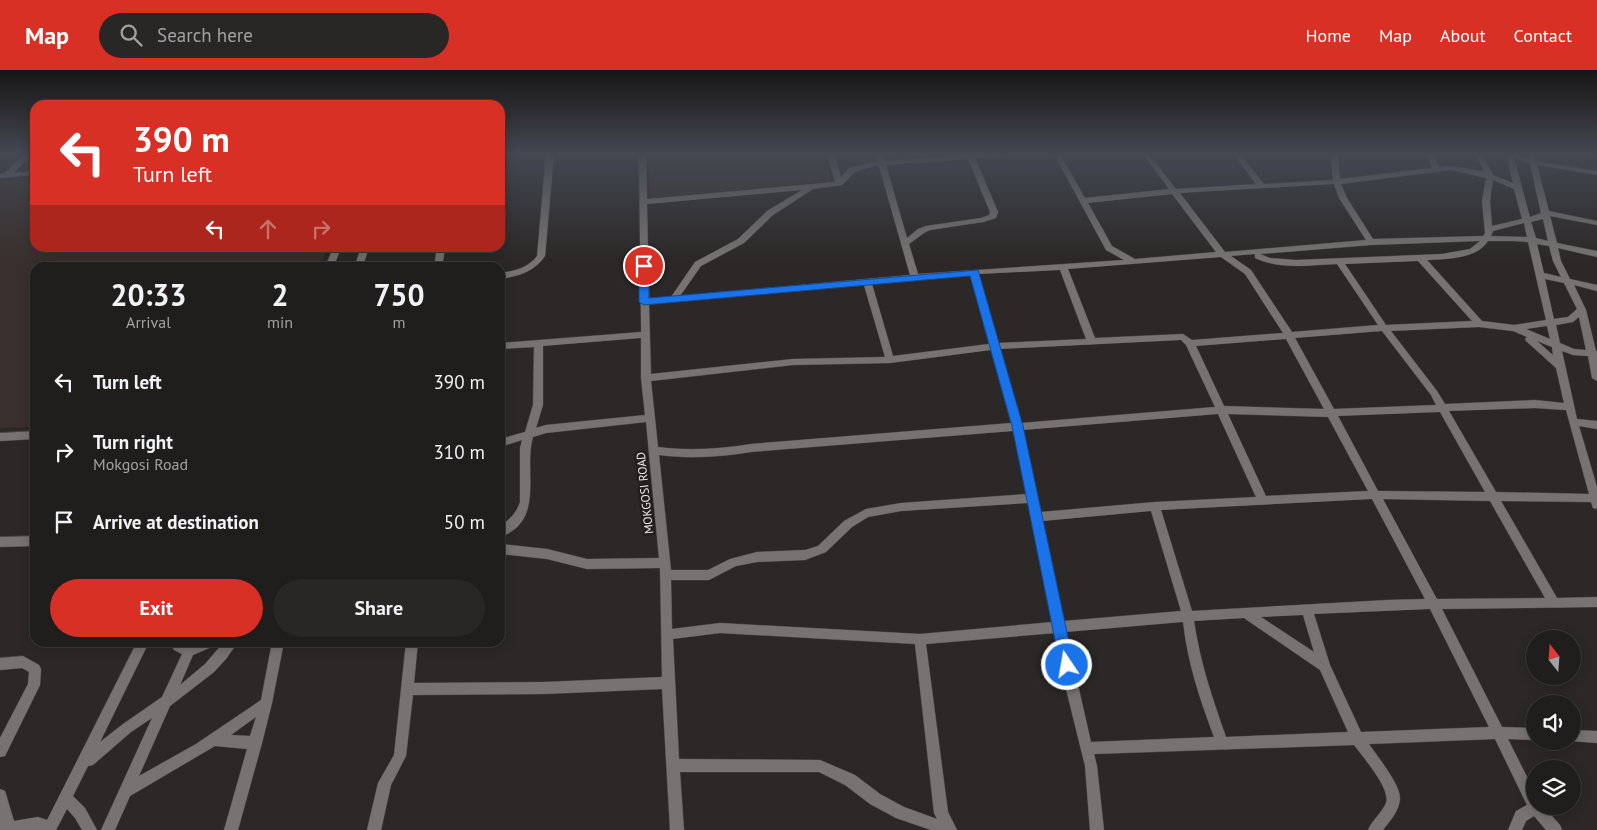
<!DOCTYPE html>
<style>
:root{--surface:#201e1d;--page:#282726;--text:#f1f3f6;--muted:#a2a2a4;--line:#3d3c3b;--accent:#d93025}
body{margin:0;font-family:"PT Sans",sans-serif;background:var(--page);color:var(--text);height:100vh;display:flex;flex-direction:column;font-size:19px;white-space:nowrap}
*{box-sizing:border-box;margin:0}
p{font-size:16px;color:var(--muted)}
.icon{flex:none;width:28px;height:28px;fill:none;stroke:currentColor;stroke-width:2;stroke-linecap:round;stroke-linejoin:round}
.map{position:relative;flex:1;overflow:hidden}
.side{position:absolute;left:30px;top:192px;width:475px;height:385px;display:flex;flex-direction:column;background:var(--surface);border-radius:15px;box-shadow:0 2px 12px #0003,0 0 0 1px var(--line)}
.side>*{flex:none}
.banner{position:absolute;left:30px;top:30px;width:475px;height:152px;border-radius:15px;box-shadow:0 2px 12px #0003,0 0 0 1px var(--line);background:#d93025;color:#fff;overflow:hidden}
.needle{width:32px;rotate:343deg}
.tools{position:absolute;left:1526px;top:560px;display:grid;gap:10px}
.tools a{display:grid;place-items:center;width:55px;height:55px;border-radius:50%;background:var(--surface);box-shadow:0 2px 12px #0003,0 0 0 1px var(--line);font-size:25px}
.pin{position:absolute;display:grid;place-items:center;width:42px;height:42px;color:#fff;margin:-21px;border:2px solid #fff;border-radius:50%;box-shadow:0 1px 5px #0007}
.me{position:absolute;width:55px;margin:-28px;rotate:348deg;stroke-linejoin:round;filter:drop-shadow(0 0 4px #0008)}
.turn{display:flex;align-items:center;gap:18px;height:105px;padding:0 20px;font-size:22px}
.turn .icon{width:65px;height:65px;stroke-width:2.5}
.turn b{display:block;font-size:35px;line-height:42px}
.lanes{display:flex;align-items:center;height:48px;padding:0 20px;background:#0003;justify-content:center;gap:25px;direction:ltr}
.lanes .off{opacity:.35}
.eta{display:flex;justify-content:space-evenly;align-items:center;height:85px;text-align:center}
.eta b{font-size:30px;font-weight:700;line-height:35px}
.cta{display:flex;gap:10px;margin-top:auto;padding:10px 20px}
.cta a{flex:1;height:58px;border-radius:30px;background:var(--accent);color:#fff;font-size:20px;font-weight:700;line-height:58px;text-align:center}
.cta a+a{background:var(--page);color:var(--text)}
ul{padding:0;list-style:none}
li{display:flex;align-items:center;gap:15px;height:70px;padding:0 20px}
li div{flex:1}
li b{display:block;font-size:19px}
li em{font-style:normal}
header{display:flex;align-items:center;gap:30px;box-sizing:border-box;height:70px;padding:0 25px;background:var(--accent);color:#fff}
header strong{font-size:24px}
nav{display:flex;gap:28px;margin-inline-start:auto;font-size:18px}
.search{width:350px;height:45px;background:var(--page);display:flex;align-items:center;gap:12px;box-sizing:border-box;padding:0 18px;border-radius:28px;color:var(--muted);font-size:19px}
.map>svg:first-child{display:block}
</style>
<header>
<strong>Map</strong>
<div class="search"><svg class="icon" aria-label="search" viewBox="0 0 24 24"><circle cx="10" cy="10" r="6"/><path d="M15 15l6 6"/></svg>Search here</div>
<nav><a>Home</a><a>Map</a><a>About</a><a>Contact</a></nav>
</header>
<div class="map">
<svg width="1597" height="760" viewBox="0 0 1597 760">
<rect width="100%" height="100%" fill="#2b2827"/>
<!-- built -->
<path fill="#39302d" d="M 649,84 L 824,84 L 831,111 L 650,128 Z
M 35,106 L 35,178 L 327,178 L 320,197 L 35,198 L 35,357 L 0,358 L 0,109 Z"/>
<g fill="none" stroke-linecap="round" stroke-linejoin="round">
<!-- minor casing -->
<g stroke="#494645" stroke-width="1">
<path id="minor" d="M 24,84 L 32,84 L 14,103 L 35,101 L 35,105 L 0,108 L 0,104 L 5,103 Z
M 546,84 L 554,84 L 545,186 C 534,202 519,206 500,209 L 500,203 C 515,201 528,198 537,186 Z
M 639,84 L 646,84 L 647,129 L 835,112 L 827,84 L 834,84 L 841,107 L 849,98 L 878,91 L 876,84 L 882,84 L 885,91 L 970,84 L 1005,84 L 1002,86 L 975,88 L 998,142 L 996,148 L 983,152 L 930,160 L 924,163 L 909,174 L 918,204 L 1124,190 L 1106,180 L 1054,84 L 1060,84 L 1085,128 L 1169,119 L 1143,84 L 1149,84 L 1176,119 L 1256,114 L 1234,84 L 1240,84 L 1264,114 L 1333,110 L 1331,84 L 1338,84 L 1340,109 L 1432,98 L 1427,84 L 1433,84 L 1439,97 L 1451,96 L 1484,101 L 1475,84 L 1482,84 L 1493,105 L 1513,113 L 1506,84 L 1517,84 L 1528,88 L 1528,84 L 1534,84 L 1536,91 L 1597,101 L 1597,105 L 1537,95 L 1549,141 L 1597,151 L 1597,155 L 1550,146 L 1557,173 L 1597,181 L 1597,187 L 1558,178 L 1561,191 L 1570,209 L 1597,215 L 1597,221 L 1574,215 L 1586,240 L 1596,281 L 1597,281 L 1597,311 L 1592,308 L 1588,286 L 1573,285 L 1562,281 L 1577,349 L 1597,351 L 1597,359 L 1579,356 L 1597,417 L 1597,439 L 1593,438 L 1591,432 L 1501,431 L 1557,528 L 1597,527 L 1597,537 L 1442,539 L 1502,657 L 1535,658 L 1535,670 L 1508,669 L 1535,723 L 1535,736 L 1543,736 L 1560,755 L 1562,760 L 1546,760 L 1534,746 L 1526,751 L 1522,760 L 1508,760 L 1516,741 L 1527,735 L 1495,669 L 1369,674 C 1377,686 1401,715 1400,729 C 1399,741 1390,751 1383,760 L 1368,760 C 1372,750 1382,743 1386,733 C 1391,719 1363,687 1354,675 L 1094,684 L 1097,696 L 1104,760 L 1090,760 L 1085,696 L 1065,615 L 1055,563 L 926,574 L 948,742 L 957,760 L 931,760 L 896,748 L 870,734 L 845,715 L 819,702 L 680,702 L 684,760 L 670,760 L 662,619 L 544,624 L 413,625 L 406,686 L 391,715 L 381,760 L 367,760 L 378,713 L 394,685 L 406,572 L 418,572 L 414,613 L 544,612 L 662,607 L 660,498 L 587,499 L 547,489 L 500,484 L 500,474 L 547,479 L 587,489 L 659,488 L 646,352 L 546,363 L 533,367 C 523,401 546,451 500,467 L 500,456 C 510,449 516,444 520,432 L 520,378 L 522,370 L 500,377 L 500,369 L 525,362 L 533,335 L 534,277 L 500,279 L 500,273 L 641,262 ZM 1514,87 L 1530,94 L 1541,143 L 1530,147 ZM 968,89 L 990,142 L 989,145 L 981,148 L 926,156 L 918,159 L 907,168 L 886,95 ZM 873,96 L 879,96 L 910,205 L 680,226 L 701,196 L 744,173 L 773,145 L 813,119 L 842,115 L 855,102 ZM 1451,100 L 1486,108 L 1482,131 L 1485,163 L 1483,166 L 1373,169 L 1347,128 L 1341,114 ZM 1493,110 L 1514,119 L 1522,149 L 1492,156 L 1490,131 ZM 1334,114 L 1339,128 L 1366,170 L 1225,182 L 1180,123 ZM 802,120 L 767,141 L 738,169 L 695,192 L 671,227 L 649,229 L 647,134 ZM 1172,124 L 1216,182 L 1135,189 L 1112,176 L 1088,133 ZM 1543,149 L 1548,171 L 1536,168 L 1531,152 ZM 1524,153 L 1527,167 L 1491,166 L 1493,161 ZM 1480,171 L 1470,179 L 1442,184 L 1296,190 L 1270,188 L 1260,184 L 1371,175 ZM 1488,171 L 1514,171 L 1528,172 L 1546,250 L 1514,255 L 1482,251 L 1427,190 C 1446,189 1477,189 1488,171 ZM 1537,174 L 1549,176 L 1553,191 L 1561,207 L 1544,203 ZM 1255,184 L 1255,188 C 1280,200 1311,195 1337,194 L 1378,255 L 1292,262 L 1251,200 L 1231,186 ZM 1221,187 L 1245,204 L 1283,263 L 1192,270 L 1183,264 L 1095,268 L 1068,199 ZM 1418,191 L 1472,251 L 1386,255 L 1345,194 ZM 1060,200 L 1086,269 L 998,273 L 979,204 ZM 971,205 L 989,274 L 893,286 L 872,214 ZM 1545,209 L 1564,213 L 1577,239 L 1568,247 L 1554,249 ZM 864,215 L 885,287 L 793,289 L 651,304 L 649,234 ZM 1579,247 L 1586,280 L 1574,279 L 1560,273 L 1556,255 L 1573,252 ZM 1547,256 L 1550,269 L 1526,259 ZM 1479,257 L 1513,261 L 1527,267 L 1525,269 L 1526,271 L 1556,298 L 1564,333 L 1535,330 L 1445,334 L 1437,321 L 1391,261 ZM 1382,261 L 1431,325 L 1436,335 L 1334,339 L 1295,268 ZM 641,268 L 641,308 L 645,345 L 546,355 L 536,358 L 543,335 L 543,276 ZM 1286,269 L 1324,339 L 1224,336 L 1196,276 ZM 1181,270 L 1186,275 L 1215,337 L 1021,353 L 1000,279 ZM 1537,271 L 1552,277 L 1553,285 ZM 991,280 L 1011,353 L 751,374 C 719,379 690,381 658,377 L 651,311 L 793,295 L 890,293 ZM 1535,338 L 1566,340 L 1589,424 L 1496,422 L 1449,341 ZM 1440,342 L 1485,422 L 1378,421 L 1338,346 ZM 1218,344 L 1256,427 L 1155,432 L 1041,442 L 1023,360 ZM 1228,344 L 1328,347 L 1368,421 L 1266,426 ZM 1013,361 L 1027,424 L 901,433 L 866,439 L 844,451 L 818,476 L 805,480 L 757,482 L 730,489 L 708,500 L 671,500 L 659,385 C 690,389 720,387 751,382 ZM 1372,429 L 1425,529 L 1387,530 L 1192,541 L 1161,440 ZM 1383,429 L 1490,431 L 1545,528 L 1437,529 ZM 1029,433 L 1053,552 L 920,564 L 720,553 L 672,559 L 671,510 L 709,510 L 736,496 L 757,492 L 805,490 L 826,482 L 852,457 L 868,447 L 901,441 ZM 1151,441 L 1181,541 L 1064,551 L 1043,451 ZM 1430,539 L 1489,657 L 1361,662 L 1330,595 L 1314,544 ZM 1303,545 L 1314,582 L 1261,547 ZM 1244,548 L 1320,600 L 1348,662 L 1226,667 C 1212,627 1200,592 1194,551 ZM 1183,552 C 1188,594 1199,627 1214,667 L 1091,672 L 1066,562 ZM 720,563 L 915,574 L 934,743 L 937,749 L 904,737 L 880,724 L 855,705 L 820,690 L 679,689 L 673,569 Z
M 333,178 L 341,178 L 333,198 L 325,198 Z
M 361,178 L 369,178 L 362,198 L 354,198 Z
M 437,178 L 445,178 L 442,198 L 434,198 Z
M 35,361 L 35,369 L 0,371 L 0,363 Z
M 35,466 L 35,476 L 0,477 L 0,467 Z
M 137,572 L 149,572 L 100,672 L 123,654 L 162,627 L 182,584 L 174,580 L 170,572 L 186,574 L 187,572 L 216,572 L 214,576 L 193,585 L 180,615 L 205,594 L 224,572 L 238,572 L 226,589 L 214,602 L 170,636 L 139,706 L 196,674 L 261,630 L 272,572 L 284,572 L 272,633 L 262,673 L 238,760 L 224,760 L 247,679 L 215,676 L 130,726 L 115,760 L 101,760 L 152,648 L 131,662 L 93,695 L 88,696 L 73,726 L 85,738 L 97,760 L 82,760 L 75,748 L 67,739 L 56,760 L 0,760 L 0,719 L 5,721 L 14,751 L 38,747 L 47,750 ZM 256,647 L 250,666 L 231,665 Z
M 23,586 L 39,595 L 41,599 L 40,615 L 5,686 L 0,687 L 0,668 L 28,614 L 29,602 L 22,598 L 0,600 L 0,588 Z
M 1572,660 L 1597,661 L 1597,673 L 1570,671 L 1572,671 Z"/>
</g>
<!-- minor -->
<use href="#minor" fill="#777372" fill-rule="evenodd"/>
</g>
<!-- sky -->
<linearGradient id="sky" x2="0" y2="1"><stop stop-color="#181615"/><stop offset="0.44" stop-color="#444852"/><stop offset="1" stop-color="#444852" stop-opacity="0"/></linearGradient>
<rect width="1597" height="190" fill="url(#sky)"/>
<!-- route -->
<path fill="#1a73e8" stroke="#114b97" d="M 644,193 L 649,196 L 649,228 L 978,200 L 1023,356 L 1074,595 L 1072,600 L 1067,601 L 1062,600 L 1060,595 L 1012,356 L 970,206 L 644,235 L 639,232 L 639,196 Z"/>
<g text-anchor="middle" stroke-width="5" stroke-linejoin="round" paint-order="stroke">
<!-- street labels -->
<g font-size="12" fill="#f0eeed" stroke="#221f1e">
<text transform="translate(645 423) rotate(-96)" y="4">MOKGOSI ROAD</text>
</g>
</g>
</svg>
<div class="tools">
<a><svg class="needle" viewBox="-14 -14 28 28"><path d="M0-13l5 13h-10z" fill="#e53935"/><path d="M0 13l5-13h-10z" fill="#a2a2a4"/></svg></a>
<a><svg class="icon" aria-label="sound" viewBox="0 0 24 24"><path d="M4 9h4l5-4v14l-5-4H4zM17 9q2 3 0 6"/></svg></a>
<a><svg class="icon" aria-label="layers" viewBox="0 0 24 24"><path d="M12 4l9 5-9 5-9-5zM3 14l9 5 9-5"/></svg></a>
</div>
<div class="pin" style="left:644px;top:196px;background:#d93025"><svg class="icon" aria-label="arrive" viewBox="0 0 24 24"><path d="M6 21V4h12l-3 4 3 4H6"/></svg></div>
<svg class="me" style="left:1067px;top:595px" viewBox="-20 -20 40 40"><circle r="17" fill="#1a73e8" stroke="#fff" stroke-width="3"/><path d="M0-11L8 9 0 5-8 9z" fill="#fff"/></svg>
<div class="banner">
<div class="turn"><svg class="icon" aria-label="left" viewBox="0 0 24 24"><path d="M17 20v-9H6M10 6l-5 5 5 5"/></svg><div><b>390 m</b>Turn left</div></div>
<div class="lanes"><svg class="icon" aria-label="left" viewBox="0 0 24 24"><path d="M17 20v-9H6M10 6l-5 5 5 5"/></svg><svg class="icon off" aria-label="ahead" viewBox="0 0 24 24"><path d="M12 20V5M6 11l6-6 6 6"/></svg><svg class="icon off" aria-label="right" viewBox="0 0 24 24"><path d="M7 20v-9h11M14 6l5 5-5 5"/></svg></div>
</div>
<section class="side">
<div class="eta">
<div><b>20:33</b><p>Arrival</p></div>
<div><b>2</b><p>min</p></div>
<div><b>750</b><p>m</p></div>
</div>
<ul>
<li><svg class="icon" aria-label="left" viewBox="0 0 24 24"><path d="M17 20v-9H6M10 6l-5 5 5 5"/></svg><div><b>Turn left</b></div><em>390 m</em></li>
<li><svg class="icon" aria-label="right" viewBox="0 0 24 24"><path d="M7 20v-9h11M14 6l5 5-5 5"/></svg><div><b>Turn right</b><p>Mokgosi Road</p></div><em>310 m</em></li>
<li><svg class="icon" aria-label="arrive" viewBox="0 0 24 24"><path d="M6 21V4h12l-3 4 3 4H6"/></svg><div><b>Arrive at destination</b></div><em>50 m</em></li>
</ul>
<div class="cta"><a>Exit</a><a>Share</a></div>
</section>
</div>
